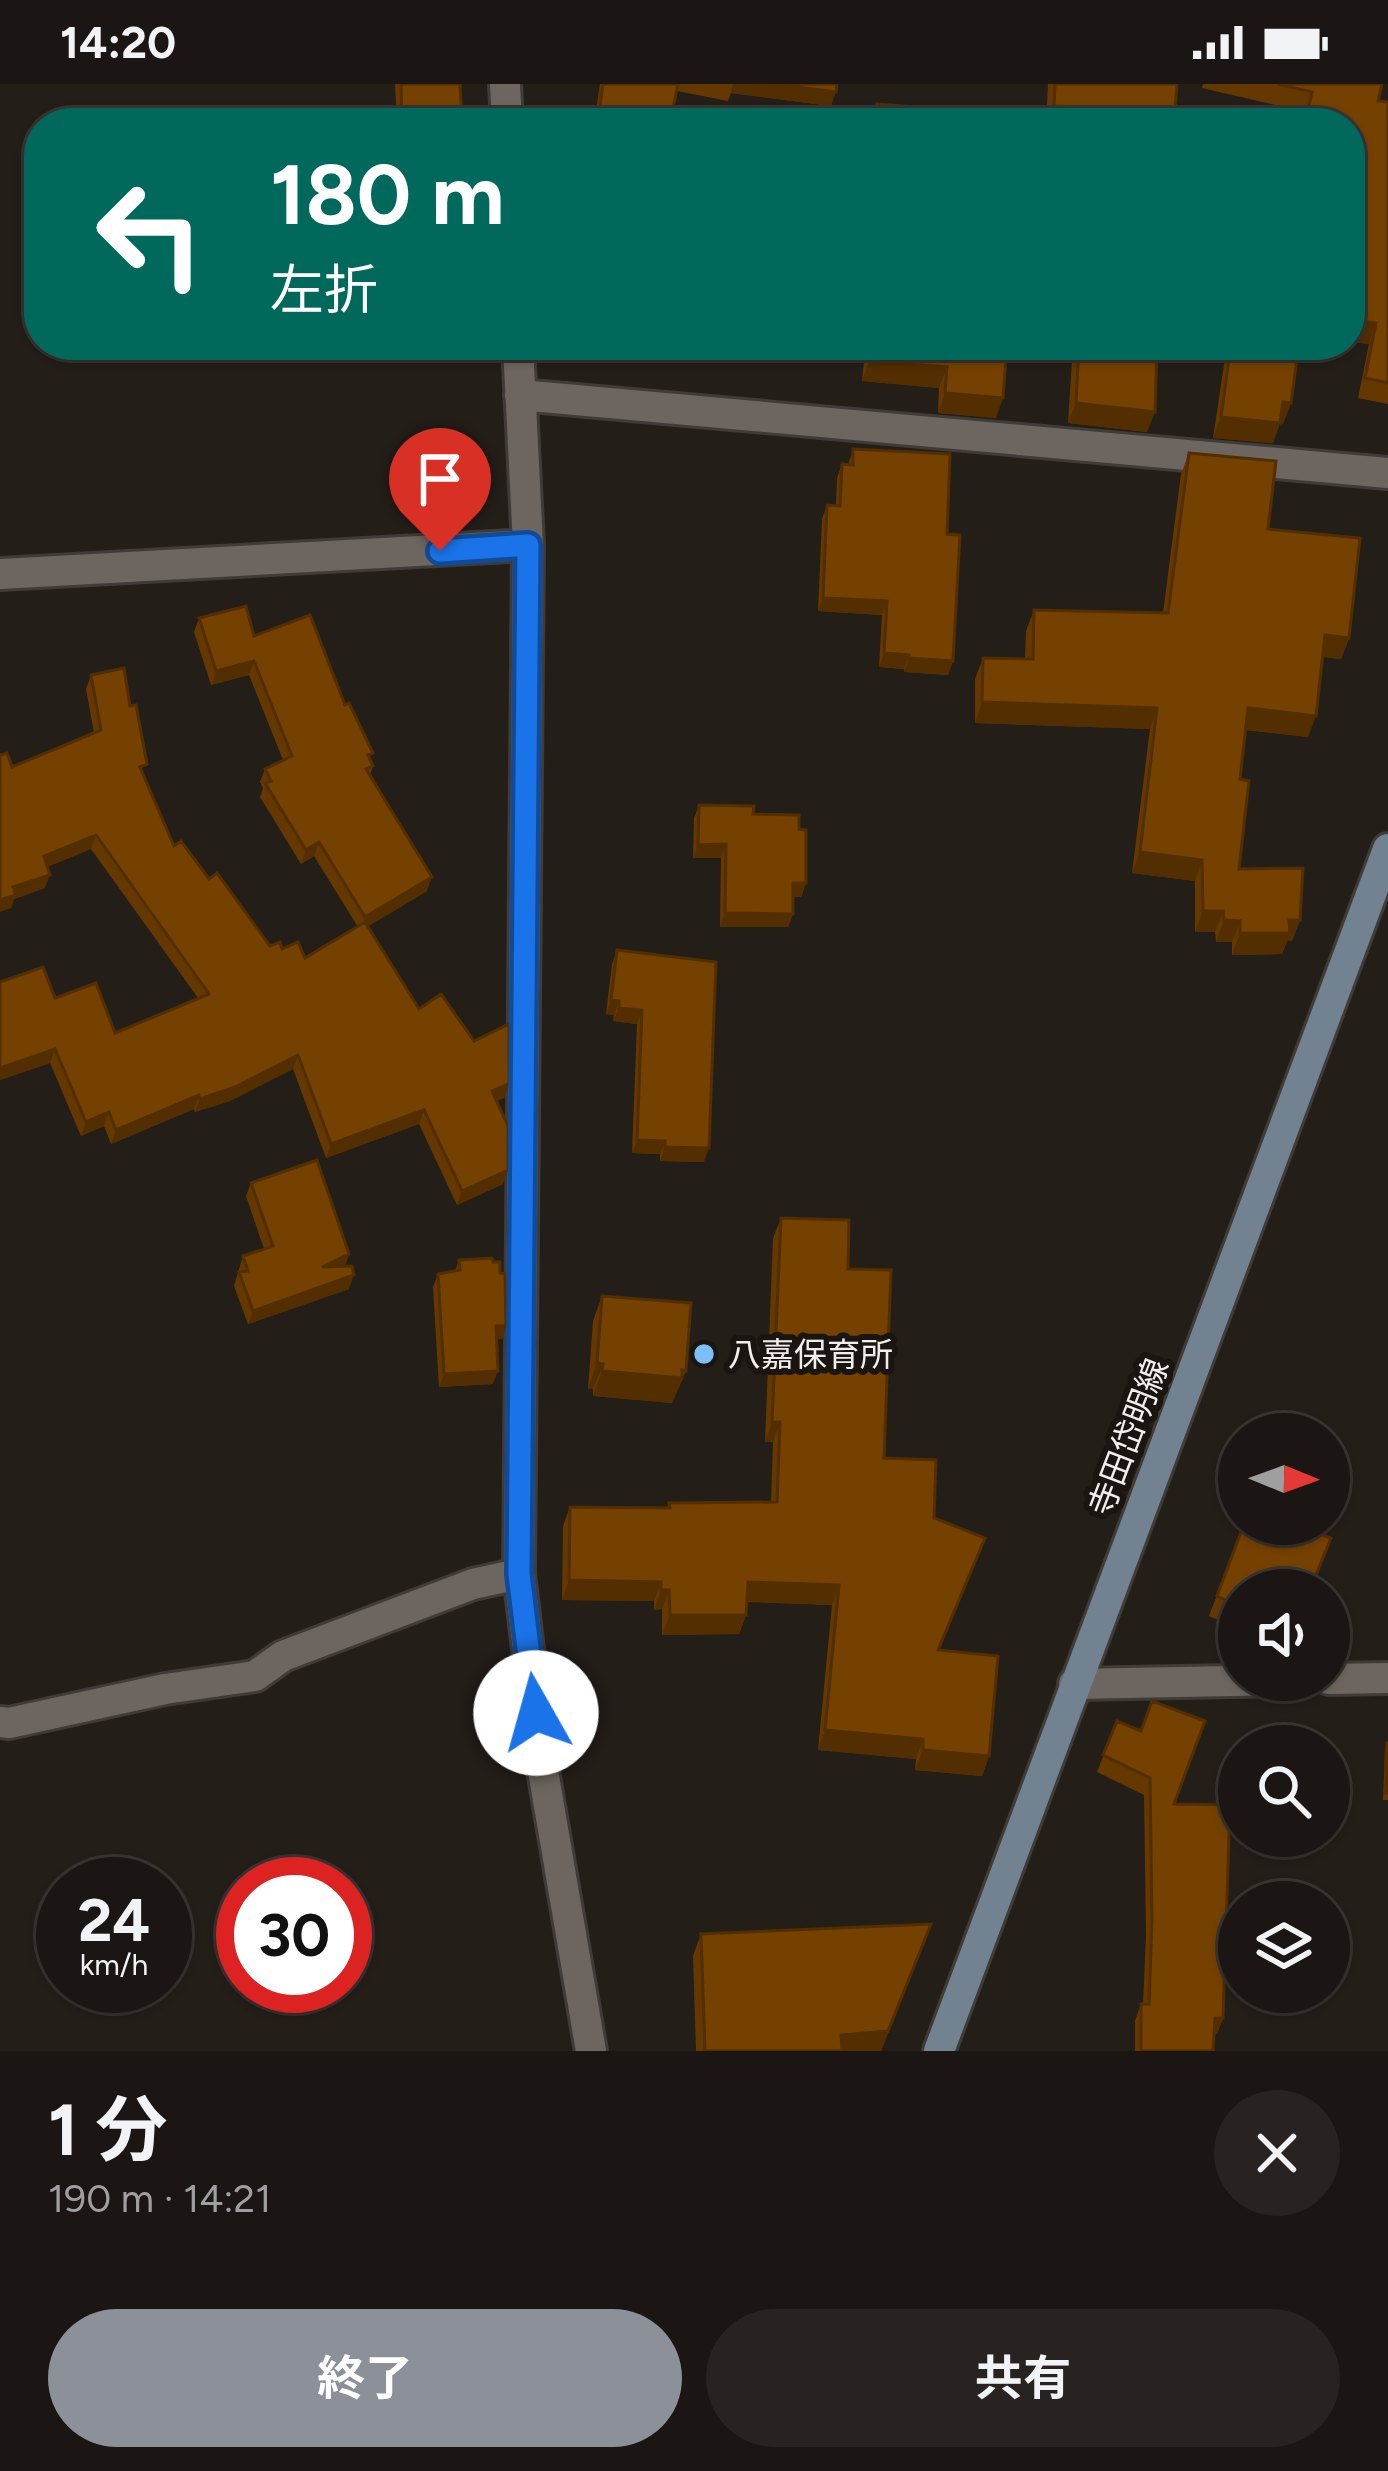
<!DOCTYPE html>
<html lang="ja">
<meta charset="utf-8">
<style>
:root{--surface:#1b1613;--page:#282321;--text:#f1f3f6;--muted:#a09fa0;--line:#393533;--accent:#8c9099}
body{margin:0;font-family:Figtree,"Noto Sans JP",sans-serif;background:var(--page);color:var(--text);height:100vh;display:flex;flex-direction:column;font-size:45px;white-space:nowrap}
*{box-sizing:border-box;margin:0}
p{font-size:39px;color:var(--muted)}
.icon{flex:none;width:66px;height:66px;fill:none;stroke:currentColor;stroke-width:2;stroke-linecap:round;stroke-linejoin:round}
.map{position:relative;height:1967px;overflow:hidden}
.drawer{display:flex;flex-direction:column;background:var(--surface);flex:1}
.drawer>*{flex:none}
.banner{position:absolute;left:24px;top:24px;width:1341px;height:252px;border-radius:48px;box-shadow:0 3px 9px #0004,0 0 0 3px var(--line);background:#00695c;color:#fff;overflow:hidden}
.needle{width:78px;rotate:91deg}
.fabs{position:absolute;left:1218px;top:1329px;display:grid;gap:24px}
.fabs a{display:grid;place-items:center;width:132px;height:132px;border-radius:50%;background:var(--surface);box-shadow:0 3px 9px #0004,0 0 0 3px var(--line);font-size:60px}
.speed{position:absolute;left:36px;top:1773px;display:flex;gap:24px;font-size:60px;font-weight:700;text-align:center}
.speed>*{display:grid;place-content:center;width:156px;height:156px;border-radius:50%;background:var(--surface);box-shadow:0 3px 9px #0004,0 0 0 3px var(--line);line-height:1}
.speed small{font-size:30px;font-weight:400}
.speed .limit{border:18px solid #d22;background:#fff;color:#111}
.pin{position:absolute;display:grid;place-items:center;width:102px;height:102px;color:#fff;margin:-123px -51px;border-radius:50% 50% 50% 0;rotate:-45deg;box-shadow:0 0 12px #0007}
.pin .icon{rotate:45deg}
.me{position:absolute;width:132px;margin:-66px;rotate:353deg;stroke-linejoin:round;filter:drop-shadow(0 0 9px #0008)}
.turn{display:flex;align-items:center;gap:42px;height:252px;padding:0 48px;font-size:54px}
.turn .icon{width:156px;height:156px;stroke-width:2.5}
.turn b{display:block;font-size:84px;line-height:102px}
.round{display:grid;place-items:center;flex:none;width:126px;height:126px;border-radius:63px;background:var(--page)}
.head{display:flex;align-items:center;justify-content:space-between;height:204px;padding:0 48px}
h1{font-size:72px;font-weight:700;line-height:90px}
.primary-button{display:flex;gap:24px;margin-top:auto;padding:24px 48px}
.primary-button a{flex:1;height:138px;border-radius:72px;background:var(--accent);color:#fff;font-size:48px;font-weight:700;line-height:138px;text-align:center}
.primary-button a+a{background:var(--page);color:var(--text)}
.status{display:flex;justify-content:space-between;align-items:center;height:84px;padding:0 60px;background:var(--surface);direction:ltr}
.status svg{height:33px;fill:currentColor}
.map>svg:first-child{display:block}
</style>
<div class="status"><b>14:20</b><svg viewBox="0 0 49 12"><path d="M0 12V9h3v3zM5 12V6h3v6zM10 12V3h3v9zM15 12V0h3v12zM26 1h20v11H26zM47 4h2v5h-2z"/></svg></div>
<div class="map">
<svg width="1388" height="1967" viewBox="0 0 1388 1967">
<rect width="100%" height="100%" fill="#241e19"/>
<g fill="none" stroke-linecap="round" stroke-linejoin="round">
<!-- minor casing -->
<g stroke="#3f3b38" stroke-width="36">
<path id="minor" d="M 505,0 L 507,39
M 518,261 L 528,461 L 519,1490 L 541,1675 L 591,1967
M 520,311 L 1388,389
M 0,490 L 528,461
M 1329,1595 L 1388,1594
M 1074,1600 L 1280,1596
M 0,1638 L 9,1639 L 165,1605 L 255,1592 L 283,1572 L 473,1500 L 519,1490"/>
</g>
<!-- secondary casing -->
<g stroke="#3f3b38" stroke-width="36">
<path id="secondary" d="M 939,1967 L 1388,765"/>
</g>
<!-- minor -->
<use href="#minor" stroke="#6d6660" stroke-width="30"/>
<!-- secondary -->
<use href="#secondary" stroke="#738290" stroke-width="30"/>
</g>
<!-- wall -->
<path fill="#653800" d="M 395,0 L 460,0 L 462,39 L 397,39 Z
M 600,0 L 837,0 L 831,22 L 731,9 L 728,17 L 677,7 L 670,39 L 594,39 Z
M 1048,0 L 1177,0 L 1174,39 L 1046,39 Z
M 1203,0 L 1382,0 L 1378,17 L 1388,18 L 1388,320 L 1358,314 L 1369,260 L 1350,258 L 1350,39 L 1302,39 L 1305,28 L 1202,4 Z
M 862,261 L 1007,261 L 996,334 L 938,329 L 939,304 L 862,297 L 864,277 L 860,277 Z
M 1073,261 L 1157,261 L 1147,348 L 1068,339 Z
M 1227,261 L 1299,261 L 1283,340 L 1280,339 L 1273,359 L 1213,354 Z
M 853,365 L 947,450 L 953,577 L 948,591 L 904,588 L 904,585 L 879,583 L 882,531 L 818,527 L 822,435 L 827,421 L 836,422 L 837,394 L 842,380 L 848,381 Z
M 1189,369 L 1268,445 L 1349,554 L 1341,575 L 1323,573 L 1308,653 L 1245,646 L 1240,695 L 1239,785 L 1300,836 L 1292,857 L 1287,857 L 1282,870 L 1232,871 L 1232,858 L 1216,858 L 1215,848 L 1195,848 L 1195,797 L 1132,789 L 1150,645 L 975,639 L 975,595 L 983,574 L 1025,575 L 1026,547 L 1034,526 L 1163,529 L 1181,390 Z
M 199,534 L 254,552 L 345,621 L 373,682 L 370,691 L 427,807 L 367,843 L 419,925 L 504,1014 L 496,1017 L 503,1100 L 457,1121 L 419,1040 L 326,1074 L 293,985 L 230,1017 L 195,1028 L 194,1025 L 111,1060 L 104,1042 L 81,1052 L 50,979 L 0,996 L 0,898 L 55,914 L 115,949 L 198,914 L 91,765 L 47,783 L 45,804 L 14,815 L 11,824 L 12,683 L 94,649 L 86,605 L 91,591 L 143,690 L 174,762 L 209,795 L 270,862 L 305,874 L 358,843 L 314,772 L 301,780 L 260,713 L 263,704 L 260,698 L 265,685 L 283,676 L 249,591 L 211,601 L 194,548 Z
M 699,721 L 753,730 L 799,745 L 806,799 L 801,813 L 793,813 L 793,830 L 788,843 L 720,843 L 721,774 L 693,774 L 694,734 Z
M 617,866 L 704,1078 L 660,1077 L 660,1070 L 632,1069 L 637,940 L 613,937 L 614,931 L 606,930 L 612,880 Z
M 251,1099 L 349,1170 L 345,1182 L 349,1205 L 248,1240 L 234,1202 L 243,1172 L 264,1165 L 246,1112 Z
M 781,1134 L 848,1185 L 884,1374 L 934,1434 L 939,1566 L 989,1672 L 982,1692 L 915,1686 L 916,1675 L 818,1666 L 832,1521 L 747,1518 L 746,1531 L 739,1550 L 662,1551 L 662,1525 L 654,1526 L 654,1517 L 562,1516 L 563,1442 L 570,1423 L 667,1424 L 669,1419 L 771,1418 L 773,1358 L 765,1358 L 773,1154 Z
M 459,1176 L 506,1242 L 502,1255 L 497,1255 L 493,1300 L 439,1303 L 433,1203 L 438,1190 L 455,1187 Z
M 602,1212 L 686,1287 L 672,1319 L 593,1312 L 593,1305 L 588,1305 L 593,1237 Z
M 1244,1440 L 1239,1506 L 1239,1545 L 1209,1532 Z
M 1117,1637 L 1174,1720 L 1223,1934 L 1217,1950 L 1214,1950 L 1213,1967 L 1135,1967 L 1135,1937 L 1141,1920 L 1143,1920 L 1146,1852 L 1144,1711 L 1097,1688 Z
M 1387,1659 L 1388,1659 L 1388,1716 L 1383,1716 L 1385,1666 Z
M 931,1840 L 881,1967 L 696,1967 L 693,1872 L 701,1850 Z"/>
<!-- shaded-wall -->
<path fill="#522e00" d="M 733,0 L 775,0 L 836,8 L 831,22 L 731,9 Z
M 1054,22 L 1111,24 L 1105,39 L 1047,39 Z
M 1350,236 L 1376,239 L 1369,260 L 1350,258 Z
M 866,261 L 870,261 L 864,277 L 860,277 Z
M 869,277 L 947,283 L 939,304 L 862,297 Z
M 945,309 L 1003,314 L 996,334 L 938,329 Z
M 1283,318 L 1291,319 L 1283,340 L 1280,339 L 1273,359 L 1213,354 L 1221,333 Z
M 1076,319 L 1155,328 L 1147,348 L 1068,339 Z
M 823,514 L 887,517 L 882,531 L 818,527 Z
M 1325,551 L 1349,554 L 1341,575 L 1318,572 Z
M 884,569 L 909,571 L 904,585 L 879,583 Z
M 909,574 L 953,577 L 948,591 L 904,588 Z
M 254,577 L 249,591 L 211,601 L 216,587 Z
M 982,618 L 1157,624 L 1150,645 L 975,639 Z
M 1248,624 L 1316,632 L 1308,653 L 1240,645 Z
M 96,751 L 91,765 L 39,786 L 44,772 Z
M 319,758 L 314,772 L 301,780 L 306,766 Z
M 726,760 L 721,774 L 693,774 L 698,761 Z
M 1140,768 L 1202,776 L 1195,797 L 1132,789 Z
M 50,791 L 45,804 L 14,815 L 11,824 L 0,828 L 0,816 L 13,803 Z
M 432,793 L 427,807 L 360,847 L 365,833 Z
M 793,799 L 806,799 L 801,813 L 788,813 Z
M 1203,827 L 1223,827 L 1215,848 L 1195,848 Z
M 725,829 L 793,830 L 788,843 L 720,843 Z
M 1224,836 L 1240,837 L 1232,858 L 1216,858 Z
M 1289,836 L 1300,836 L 1292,857 L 1287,857 L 1282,870 L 1232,871 L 1240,849 Z
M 611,916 L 619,917 L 614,931 L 606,930 Z
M 619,924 L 642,926 L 637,940 L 613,937 Z
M 55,965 L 50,979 L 0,996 L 0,984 Z
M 298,971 L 293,985 L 230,1017 L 195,1028 L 200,1015 Z
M 509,1000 L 504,1014 L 487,1021 L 492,1007 Z
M 199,1011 L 194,1025 L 111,1060 L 116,1046 Z
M 424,1026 L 419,1040 L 326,1074 L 331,1060 Z
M 109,1028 L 104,1042 L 81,1052 L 86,1038 Z
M 637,1056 L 665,1057 L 660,1070 L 632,1069 Z
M 665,1063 L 709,1064 L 704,1078 L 660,1077 Z
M 508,1086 L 503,1100 L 457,1121 L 462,1107 Z
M 349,1170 L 344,1184 L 322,1183 Z
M 354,1191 L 349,1205 L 248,1240 L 253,1227 Z
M 496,1242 L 506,1242 L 502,1255 L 491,1256 Z
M 597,1279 L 603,1280 L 593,1305 L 588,1305 Z
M 498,1287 L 493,1300 L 439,1303 L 444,1290 Z
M 602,1287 L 682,1294 L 672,1319 L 593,1312 Z
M 772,1338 L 780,1338 L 773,1358 L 765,1358 Z
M 569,1496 L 661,1498 L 654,1517 L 562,1516 Z
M 748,1498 L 839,1501 L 832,1521 L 741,1517 Z
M 661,1506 L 669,1506 L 662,1525 L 654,1526 Z
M 670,1531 L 746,1531 L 739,1550 L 662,1551 Z
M 825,1646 L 923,1655 L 916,1675 L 818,1666 Z
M 923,1666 L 989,1672 L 982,1692 L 915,1686 Z
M 931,1840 L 881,1967 L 835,1967 L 841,1951 Z
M 1215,1934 L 1223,1934 L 1217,1950 L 1209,1950 Z"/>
<!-- building -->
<path fill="#754100" stroke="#522e00" stroke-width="3" d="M 401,0 L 460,0 L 462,39 L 402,39 Z
M 603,0 L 678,0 L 670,39 L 605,39 L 606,31 L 599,29 Z
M 775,0 L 837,0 L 836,8 Z
M 1055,0 L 1177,0 L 1174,39 L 1109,39 L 1111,24 L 1054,22 Z
M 1278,0 L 1382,0 L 1378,17 L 1388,18 L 1388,299 L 1365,294 L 1376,239 L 1350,236 L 1350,39 L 1305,39 L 1312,8 Z
M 877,20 L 1018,31 L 1017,39 L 875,39 Z
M 871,261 L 1007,261 L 1003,314 L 945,309 L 947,283 L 869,277 Z
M 1079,261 L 1157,261 L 1155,328 L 1076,319 Z
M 1231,261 L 1299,261 L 1291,319 L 1283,318 L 1280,339 L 1221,333 Z
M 853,365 L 950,370 L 947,450 L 960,451 L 953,577 L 909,574 L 909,571 L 884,569 L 887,517 L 823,514 L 827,421 L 840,422 L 842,380 L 853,381 Z
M 1189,369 L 1276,377 L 1268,445 L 1360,454 L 1349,554 L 1325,551 L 1316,632 L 1248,624 L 1240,695 L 1249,697 L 1239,785 L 1303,784 L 1300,836 L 1289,836 L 1290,849 L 1240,849 L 1240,837 L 1224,836 L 1223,827 L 1203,827 L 1202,776 L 1140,768 L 1157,624 L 982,618 L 983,574 L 1033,575 L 1034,526 L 1168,529 Z
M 246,522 L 254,552 L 310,531 L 345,621 L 349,619 L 373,669 L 368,671 L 373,682 L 366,685 L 432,793 L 365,833 L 319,758 L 306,766 L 265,699 L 271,697 L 265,685 L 292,672 L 254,577 L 216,587 L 199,534 Z
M 124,584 L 130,622 L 136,621 L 147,680 L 140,683 L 174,762 L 181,757 L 209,795 L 217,789 L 270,862 L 280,858 L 282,865 L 298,858 L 305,874 L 365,838 L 419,925 L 441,910 L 474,957 L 509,940 L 509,1000 L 492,1007 L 508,1042 L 508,1086 L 462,1107 L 424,1026 L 331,1060 L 298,971 L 235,1003 L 200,1015 L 199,1011 L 116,1046 L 109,1028 L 86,1038 L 55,965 L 0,984 L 0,898 L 43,883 L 55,914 L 96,899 L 115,949 L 209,910 L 96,751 L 44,772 L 50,791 L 13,803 L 16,811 L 0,816 L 0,671 L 7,669 L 12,683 L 101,646 L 91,591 Z
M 699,721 L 754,722 L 753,730 L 799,731 L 799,745 L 806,746 L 806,799 L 793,799 L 793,830 L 725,829 L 726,760 L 698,761 Z
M 617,866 L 716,878 L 709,1064 L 665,1063 L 665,1057 L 637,1056 L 642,926 L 619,924 L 619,917 L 611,916 Z
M 317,1076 L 349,1170 L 322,1183 L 352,1182 L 354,1191 L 253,1227 L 239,1188 L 248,1187 L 243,1172 L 273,1162 L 251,1099 Z
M 781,1134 L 849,1136 L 848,1185 L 891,1186 L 884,1374 L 936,1376 L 934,1434 L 985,1454 L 938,1566 L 998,1572 L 989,1672 L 923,1666 L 923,1655 L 825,1646 L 839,1501 L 748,1498 L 746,1531 L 670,1531 L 669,1506 L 661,1506 L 661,1498 L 569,1496 L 570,1423 L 670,1424 L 669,1419 L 777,1418 L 780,1338 L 772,1338 Z
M 492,1174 L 493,1178 L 500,1178 L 500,1189 L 505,1190 L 506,1242 L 496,1242 L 498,1287 L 444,1290 L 438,1190 L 460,1186 L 459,1176 Z
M 602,1212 L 691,1219 L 686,1287 L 682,1286 L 682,1294 L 602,1287 L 603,1280 L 597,1279 Z
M 1244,1440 L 1296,1440 L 1331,1454 L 1310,1506 L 1239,1506 L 1239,1522 L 1217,1512 Z
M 1152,1617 L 1205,1637 L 1174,1720 L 1230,1721 L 1223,1934 L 1215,1934 L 1213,1967 L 1141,1967 L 1141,1920 L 1149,1920 L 1152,1835 L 1150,1694 L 1103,1671 L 1117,1637 L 1141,1647 Z
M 1387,1659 L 1388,1659 L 1388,1709 L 1386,1709 Z
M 931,1840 L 888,1947 L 841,1951 L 842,1967 L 705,1967 L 701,1850 Z"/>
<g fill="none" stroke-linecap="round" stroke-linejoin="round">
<!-- route casing -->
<g stroke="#114b97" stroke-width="30">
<path id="route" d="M 440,467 L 528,461 L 519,1490 L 536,1629"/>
</g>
<!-- route -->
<use href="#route" stroke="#1a73e8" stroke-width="21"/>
</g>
<!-- markers -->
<circle fill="#7bbef8" stroke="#1a1510" stroke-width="4.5" cx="704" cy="1270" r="12"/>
<g text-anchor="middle" stroke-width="12" stroke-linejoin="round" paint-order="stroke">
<!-- poi labels -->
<g font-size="33" fill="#f2eeeb" stroke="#1a1510" text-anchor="start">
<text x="728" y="1282">八嘉保育所</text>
</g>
<!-- street labels -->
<g font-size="33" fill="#f2eeeb" stroke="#1a1510">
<text transform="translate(1128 1353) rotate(-69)" y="12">寺田岱明線</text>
</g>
</g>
</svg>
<div class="fabs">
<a><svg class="needle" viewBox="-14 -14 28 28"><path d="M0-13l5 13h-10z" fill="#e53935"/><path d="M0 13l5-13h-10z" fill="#a09fa0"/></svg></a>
<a><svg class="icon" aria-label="sound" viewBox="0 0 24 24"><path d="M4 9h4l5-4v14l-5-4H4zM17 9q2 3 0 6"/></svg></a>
<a><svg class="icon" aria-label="search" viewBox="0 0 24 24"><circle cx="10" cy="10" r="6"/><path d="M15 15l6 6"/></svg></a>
<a><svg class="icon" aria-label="layers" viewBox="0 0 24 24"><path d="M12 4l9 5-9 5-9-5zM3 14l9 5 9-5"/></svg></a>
</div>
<div class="speed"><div>24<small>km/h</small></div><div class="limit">30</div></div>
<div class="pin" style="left:440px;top:467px;background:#d93025"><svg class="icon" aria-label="arrive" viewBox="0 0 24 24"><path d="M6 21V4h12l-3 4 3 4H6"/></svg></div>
<svg class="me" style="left:536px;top:1629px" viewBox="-20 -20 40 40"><circle r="19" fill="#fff"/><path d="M0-13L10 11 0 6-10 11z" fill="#1a73e8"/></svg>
<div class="banner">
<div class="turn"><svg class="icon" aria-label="left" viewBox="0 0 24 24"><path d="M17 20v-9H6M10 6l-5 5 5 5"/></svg><div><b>180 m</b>左折</div></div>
</div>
</div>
<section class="drawer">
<div class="head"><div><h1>1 分</h1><p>190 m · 14:21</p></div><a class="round"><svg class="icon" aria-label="close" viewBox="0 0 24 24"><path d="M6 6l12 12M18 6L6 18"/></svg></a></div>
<div class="primary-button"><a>終了</a><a>共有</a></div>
</section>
